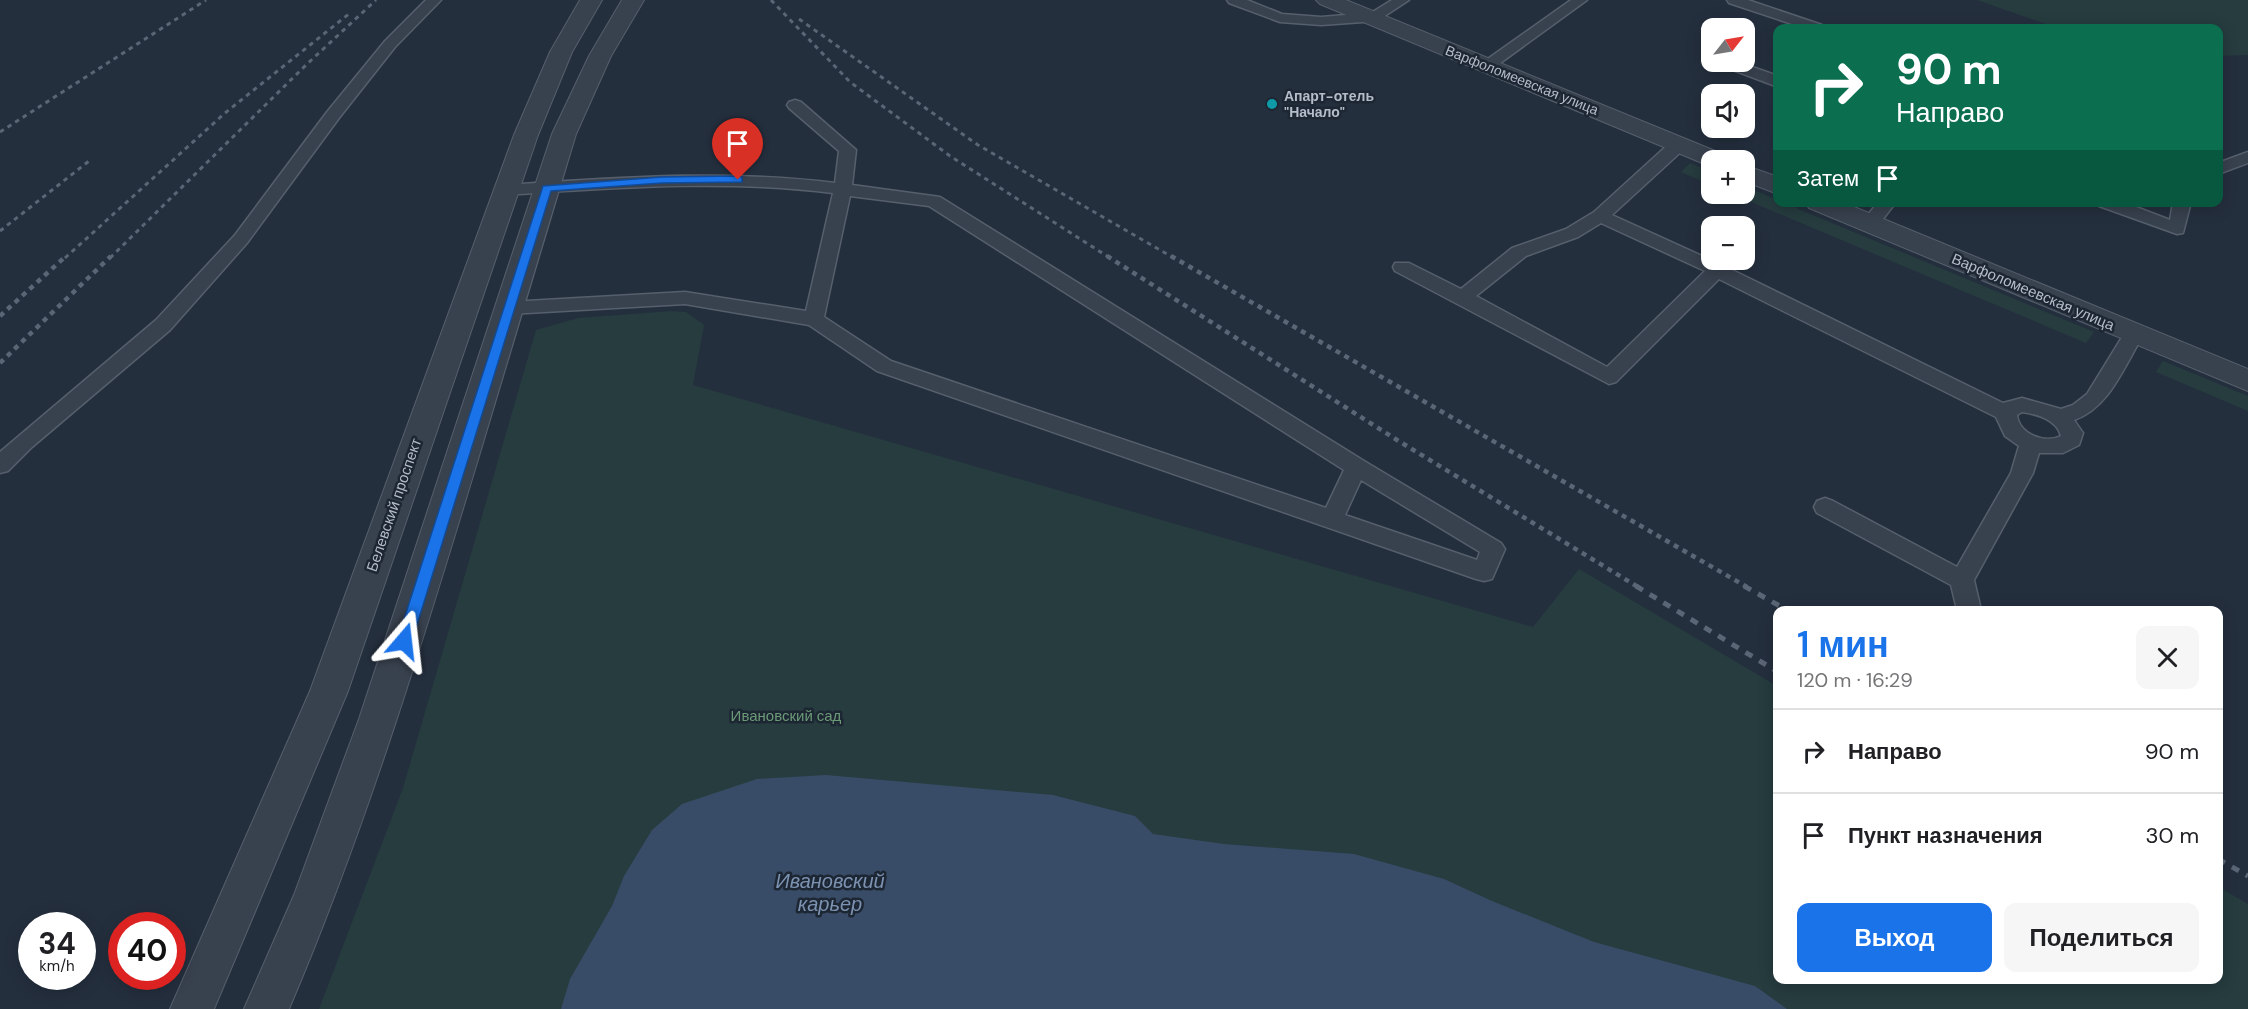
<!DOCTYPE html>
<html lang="ru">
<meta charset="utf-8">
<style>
:root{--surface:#fff;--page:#f6f6f6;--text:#202124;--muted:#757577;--line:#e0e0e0;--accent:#1a73e8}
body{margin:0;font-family:"DM Sans",sans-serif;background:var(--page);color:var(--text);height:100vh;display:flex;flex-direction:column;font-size:22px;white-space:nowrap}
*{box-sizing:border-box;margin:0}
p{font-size:20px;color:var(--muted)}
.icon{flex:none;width:33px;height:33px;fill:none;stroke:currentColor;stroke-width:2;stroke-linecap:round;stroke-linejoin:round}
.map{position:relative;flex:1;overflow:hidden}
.sheet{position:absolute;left:1773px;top:606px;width:450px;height:378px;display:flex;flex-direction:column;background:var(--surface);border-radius:12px;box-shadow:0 3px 15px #0003}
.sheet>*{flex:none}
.banner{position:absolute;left:1773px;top:24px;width:450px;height:183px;border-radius:12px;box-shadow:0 3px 15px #0003;background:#0b6e4f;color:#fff;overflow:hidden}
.needle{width:39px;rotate:59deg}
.buttons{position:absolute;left:1701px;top:18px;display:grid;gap:12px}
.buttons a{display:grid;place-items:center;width:54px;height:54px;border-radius:12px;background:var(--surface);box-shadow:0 3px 15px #0003;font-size:30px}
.speed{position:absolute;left:18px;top:912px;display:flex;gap:12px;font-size:30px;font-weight:700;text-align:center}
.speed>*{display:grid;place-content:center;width:78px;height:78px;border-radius:50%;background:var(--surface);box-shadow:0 3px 15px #0003;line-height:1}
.speed small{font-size:15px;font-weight:400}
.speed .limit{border:9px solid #d22;background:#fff;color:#111}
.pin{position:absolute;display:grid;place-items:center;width:51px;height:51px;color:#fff;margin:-62px -26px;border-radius:50% 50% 50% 0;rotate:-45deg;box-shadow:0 0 6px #0007}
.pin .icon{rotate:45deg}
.me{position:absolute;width:66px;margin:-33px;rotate:17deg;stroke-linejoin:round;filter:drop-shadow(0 0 4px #0008)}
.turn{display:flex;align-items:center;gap:21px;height:126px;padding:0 24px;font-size:27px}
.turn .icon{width:78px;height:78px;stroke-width:2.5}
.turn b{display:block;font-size:42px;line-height:51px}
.then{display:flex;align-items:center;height:57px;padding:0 24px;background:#0003;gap:12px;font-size:22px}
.round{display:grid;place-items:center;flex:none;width:63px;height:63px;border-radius:12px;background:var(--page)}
.summary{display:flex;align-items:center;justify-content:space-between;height:102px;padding:0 24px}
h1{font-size:36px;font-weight:600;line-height:45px;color:var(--accent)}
.primary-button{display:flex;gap:12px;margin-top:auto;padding:12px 24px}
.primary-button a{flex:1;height:69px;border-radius:12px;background:var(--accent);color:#fff;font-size:24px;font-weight:600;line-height:69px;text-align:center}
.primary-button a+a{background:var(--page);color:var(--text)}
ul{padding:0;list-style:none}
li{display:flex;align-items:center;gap:18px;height:84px;padding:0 24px;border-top:2px solid var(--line)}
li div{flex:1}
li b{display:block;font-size:22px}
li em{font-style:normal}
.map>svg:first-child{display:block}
</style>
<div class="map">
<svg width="2248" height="1009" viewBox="0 0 2248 1009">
<rect width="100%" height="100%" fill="#242f3e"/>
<!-- green -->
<path fill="#263c3f" d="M 1977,0 L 2248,0 L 2248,55 L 2219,56 L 2218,28 L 2057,28 Z
M 1690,163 L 1711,172 L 1711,185 L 1681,172 Z
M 1745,186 L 1777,200 L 1778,202 L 1784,203 L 2094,332 L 2086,343 L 1732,194 L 1744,194 Z
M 672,311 L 686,312 L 704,325 L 693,385 L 1533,627 L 1579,569 L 1777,686 L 1778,980 L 2218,980 L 2219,887 L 2248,904 L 2248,1009 L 319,1009 L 403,788 L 536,330 L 578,318 Z
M 2163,361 L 2248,396 L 2248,411 L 2156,372 Z"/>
<!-- water -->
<path fill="#394c67" d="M 826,775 L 1053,795 L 1135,816 L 1153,834 L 1224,844 L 1354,854 L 1444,879 L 1492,901 L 1594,942 L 1755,986 L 1787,1009 L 561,1009 L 570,979 L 612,906 L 624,876 L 652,830 L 682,804 L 757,779 Z"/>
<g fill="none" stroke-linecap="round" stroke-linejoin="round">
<!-- service casing -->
<g stroke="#565f6c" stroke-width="3">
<path id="service" d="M 426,0 L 441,0 L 395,47 L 339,118 L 247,243 L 170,330 L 32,447 L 8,471 L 0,473 L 0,452 L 156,320 L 235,235 L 327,112 L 385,41 Z
M 1227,0 L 1247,0 L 1282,14 L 1321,17 L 1371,13 L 1392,0 L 1409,0 L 1377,21 L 1321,25 L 1280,22 L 1229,3 Z
M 1571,0 L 1587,0 L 1492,69 L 1482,69 L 1479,66 L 1482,63 Z
M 1727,0 L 1748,0 L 1822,25 L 1824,28 L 1804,28 L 1729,3 Z
M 1738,62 L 1778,76 L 1778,87 L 1733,70 L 1730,67 L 1733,64 Z
M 795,100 L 801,102 L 856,150 L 852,185 L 940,197 L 1364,461 L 1501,543 L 1505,549 L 1492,579 L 1484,581 L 1476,579 L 877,371 L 809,325 L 685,304 L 509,314 L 502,312 L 499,308 L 502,304 L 509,302 L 685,292 L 806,311 L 833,193 C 723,179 614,188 504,195 L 498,194 L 495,190 L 498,186 L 504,185 C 615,178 724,169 835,183 L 839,151 L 789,108 L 787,105 L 789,102 ZM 850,196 L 929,206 L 1344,470 L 1326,508 L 891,361 L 824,317 ZM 1361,480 L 1480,552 L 1477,560 L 1345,515 Z
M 1678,140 L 1684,141 L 1686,145 L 1684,149 L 1612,215 L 1724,266 L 2003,403 L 2022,398 L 2061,409 L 2073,405 L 2087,394 L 2127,329 L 2134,327 L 2141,329 L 2144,334 C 2125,364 2110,408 2074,420 L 2083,433 L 2079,445 L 2063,453 L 2039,453 L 2033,473 L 1974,580 L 1981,610 L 1957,610 L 1951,585 L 1817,513 L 1814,507 L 1817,501 L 1825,498 L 1833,501 L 1957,567 L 2011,473 L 2019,446 L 2005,436 L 1996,417 L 1719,279 L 1616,382 L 1609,384 L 1395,271 L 1393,267 L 1395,263 L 1409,263 L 1461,289 L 1512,248 L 1566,229 L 1594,212 L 1672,141 ZM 1601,223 L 1705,271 L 1607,367 L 1476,296 L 1526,256 L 1578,237 ZM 2022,412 C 2037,414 2057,420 2061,436 C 2044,444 2019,434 2017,415 Z
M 2248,152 L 2248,163 L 2218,174 L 2218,163 Z
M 1878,202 L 1896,202 L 1876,228 L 1864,228 L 1861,224 Z
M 2097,202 L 2123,202 L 2170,220 L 2173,202 L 2191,202 L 2183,233 L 2177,234 L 2099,206 Z"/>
</g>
<!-- minor casing -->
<g stroke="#565f6c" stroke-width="2">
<path id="minor" d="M 580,0 L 602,0 L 572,52 L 538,135 L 348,691 L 214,1009 L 170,1009 L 310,691 L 514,135 L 550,52 Z
M 1316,0 L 1346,0 L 1725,155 L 1728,160 L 1712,160 L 1712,166 L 1707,165 L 1320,4 Z
M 1744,165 L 1778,177 L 1778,194 L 1744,181 Z
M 1805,202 L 1842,202 L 2248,369 L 2248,391 L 1809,208 Z"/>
</g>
<!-- tertiary casing -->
<g stroke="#565f6c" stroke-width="2">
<path id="tertiary" d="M 622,0 L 644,0 L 611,56 L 576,134 C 542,245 509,356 476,466 C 420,650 364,833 289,1009 L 244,1009 L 294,895 L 359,719 L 552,134 L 589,56 Z"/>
</g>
<!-- service -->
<use href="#service" fill="#38414e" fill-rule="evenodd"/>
<!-- minor -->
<use href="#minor" fill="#38414e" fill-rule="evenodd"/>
<!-- tertiary -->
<use href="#tertiary" fill="#38414e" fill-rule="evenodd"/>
<!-- rail-far2 -->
<path stroke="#5a6575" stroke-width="3" stroke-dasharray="4.5 4.5" stroke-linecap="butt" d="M 771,0 L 850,82 L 950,156 L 1110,258
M 799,19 L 978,145 L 1174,258
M 0,132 L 206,0
M 0,231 L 89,161
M 65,258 L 225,113 L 350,13
M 110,258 L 306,65 L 376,0"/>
<!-- rail-far1 -->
<path stroke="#5a6575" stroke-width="4.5" stroke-dasharray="5 5" stroke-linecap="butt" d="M 1107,256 L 1397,440 L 1638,587
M 1171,256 L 1747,587
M 0,316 L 66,256
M 0,363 L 111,256"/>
<!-- rail -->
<path stroke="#5a6575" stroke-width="5" stroke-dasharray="8 8" stroke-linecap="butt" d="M 1636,586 L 1778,672
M 1744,586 L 1787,610
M 2218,859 L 2248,876"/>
</g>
<!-- route -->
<path fill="#1a73e8" stroke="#114b97" stroke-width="1.5" d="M 738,176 L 742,177 L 742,182 L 662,183 L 551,191 L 412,641 L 410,646 L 404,648 L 399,646 L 397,641 L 543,186 L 662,177 Z"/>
<!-- markers -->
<circle fill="#0f9aa8" stroke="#1d2633" stroke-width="2" cx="1272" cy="104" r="6"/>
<g text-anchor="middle" stroke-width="5" stroke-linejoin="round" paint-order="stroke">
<!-- far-street labels -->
<g font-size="14" fill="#b4bcc9" stroke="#1d2633">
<text transform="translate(1522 80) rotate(22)" y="5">Варфоломеевская улица</text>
</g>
<!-- far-poi labels -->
<g font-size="14" font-weight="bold" fill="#b4bcc9" stroke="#1d2633" text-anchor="start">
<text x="1284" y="101">Апарт-отель<tspan x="1284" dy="16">"Начало"</tspan></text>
</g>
<!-- street labels -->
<g font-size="15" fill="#b4bcc9" stroke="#1d2633">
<text transform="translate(2033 292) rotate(23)" y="5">Варфоломеевская улица</text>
<text transform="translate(394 505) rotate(-71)" y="5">Белевский проспект</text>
</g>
<!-- park labels -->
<g font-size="15" fill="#6b9a76" stroke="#1d2633">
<text x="786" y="721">Ивановский сад</text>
</g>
<!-- near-water labels -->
<g font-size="20" font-style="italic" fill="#7c92b1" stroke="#1d2633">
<text x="830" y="888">Ивановский<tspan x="830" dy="23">карьер</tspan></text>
</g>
</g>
</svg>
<div class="buttons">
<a><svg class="needle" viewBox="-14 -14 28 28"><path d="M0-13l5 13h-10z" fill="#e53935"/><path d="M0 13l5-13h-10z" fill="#757577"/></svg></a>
<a><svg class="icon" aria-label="sound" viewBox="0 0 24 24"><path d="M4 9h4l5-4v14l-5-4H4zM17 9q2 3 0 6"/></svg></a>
<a>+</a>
<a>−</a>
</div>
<div class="speed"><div>34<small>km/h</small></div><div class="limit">40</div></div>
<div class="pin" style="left:738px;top:180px;background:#d93025"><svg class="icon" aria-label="arrive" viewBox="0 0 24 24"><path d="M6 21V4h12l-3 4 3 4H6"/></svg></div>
<svg class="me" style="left:404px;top:641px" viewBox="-20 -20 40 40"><path d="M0-17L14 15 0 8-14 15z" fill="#1a73e8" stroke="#fff" stroke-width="4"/></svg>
<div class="banner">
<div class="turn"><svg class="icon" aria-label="right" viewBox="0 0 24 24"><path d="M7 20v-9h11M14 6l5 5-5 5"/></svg><div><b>90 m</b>Направо</div></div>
<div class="then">Затем<svg class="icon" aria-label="arrive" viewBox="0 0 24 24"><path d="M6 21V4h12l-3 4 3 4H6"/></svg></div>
</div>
<section class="sheet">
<div class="summary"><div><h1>1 мин</h1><p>120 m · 16:29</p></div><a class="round"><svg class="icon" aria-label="close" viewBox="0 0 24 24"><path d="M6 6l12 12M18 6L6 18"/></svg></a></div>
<ul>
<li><svg class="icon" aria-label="right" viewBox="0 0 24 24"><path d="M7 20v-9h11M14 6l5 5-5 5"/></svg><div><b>Направо</b></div><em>90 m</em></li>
<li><svg class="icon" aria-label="arrive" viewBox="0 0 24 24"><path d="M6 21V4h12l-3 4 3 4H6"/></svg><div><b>Пункт назначения</b></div><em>30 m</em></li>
</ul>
<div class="primary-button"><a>Выход</a><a>Поделиться</a></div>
</section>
</div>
